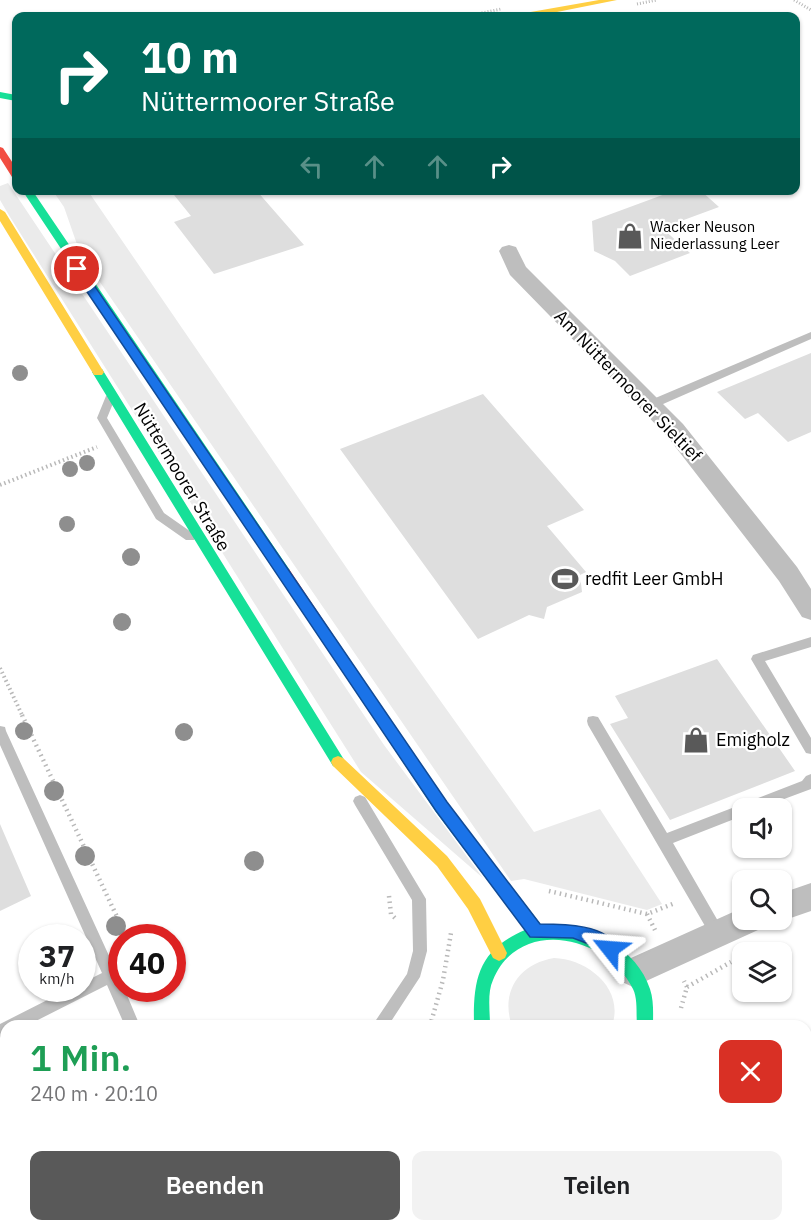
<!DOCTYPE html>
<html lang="de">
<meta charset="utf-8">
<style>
:root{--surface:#fff;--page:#f2f2f2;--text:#202124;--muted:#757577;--accent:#595959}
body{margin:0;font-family:"IBM Plex Sans",sans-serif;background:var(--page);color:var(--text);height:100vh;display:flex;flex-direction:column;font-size:22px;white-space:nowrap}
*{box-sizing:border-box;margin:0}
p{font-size:20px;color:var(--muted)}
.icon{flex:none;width:33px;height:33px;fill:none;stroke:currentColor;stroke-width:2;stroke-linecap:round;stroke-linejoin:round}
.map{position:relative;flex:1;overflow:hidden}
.panel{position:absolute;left:0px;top:1020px;width:812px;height:212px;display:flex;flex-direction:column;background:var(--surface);border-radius:18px 18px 0 0;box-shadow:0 2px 4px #0004}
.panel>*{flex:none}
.top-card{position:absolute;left:12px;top:12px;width:788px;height:183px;border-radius:12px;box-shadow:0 2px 4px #0004;background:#00695c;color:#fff;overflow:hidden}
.buttons{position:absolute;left:732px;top:798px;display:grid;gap:12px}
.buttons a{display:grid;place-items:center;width:60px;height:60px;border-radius:12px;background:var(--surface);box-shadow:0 2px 4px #0004;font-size:30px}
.speed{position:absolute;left:18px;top:924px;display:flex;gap:12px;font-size:30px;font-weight:700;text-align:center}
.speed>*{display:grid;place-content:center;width:78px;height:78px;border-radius:50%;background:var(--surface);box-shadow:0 2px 4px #0004;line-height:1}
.speed small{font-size:15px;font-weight:400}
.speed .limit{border:9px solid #d22;background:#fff;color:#111}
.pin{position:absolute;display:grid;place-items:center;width:51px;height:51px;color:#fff;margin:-26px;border:3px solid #fff;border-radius:50%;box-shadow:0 2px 6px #0007}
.me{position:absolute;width:66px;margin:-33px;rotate:298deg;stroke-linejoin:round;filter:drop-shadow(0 0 4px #0008)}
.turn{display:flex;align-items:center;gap:21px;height:126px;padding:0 30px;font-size:27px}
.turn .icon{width:78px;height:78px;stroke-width:2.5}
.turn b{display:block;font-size:42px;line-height:51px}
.lanes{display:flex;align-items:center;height:57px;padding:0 30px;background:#0003;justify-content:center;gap:30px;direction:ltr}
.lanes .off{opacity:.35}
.round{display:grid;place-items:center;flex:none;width:63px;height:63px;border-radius:12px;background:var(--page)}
.overview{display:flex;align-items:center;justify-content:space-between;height:102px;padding:0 30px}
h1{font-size:36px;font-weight:600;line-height:45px;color:#1e9e55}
.button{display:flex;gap:12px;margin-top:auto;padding:12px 30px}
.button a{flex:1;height:69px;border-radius:12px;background:var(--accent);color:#fff;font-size:24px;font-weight:600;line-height:69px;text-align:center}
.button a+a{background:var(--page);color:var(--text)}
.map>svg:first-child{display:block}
</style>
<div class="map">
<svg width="811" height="1231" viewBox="0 0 811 1231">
<rect width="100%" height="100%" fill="#fff"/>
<!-- green -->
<path fill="#ebebeb" d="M 8,183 L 384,745 L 483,878 L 361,772 L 10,217 L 0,200 L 0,186 Z
M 53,191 L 88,191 L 372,605 L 534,832 L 600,809 L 662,904 L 647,910 L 524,879 L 511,881 L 80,253 L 64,207 Z
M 554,958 C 587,959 625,988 612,1026 L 512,1026 C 500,992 519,964 554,958 Z"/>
<!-- building -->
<path fill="#dedede" d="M 170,190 L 256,190 L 304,245 L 214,274 L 174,222 L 191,216 Z
M 676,190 L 700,190 L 719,207 L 662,228 L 690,253 L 630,276 L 615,261 L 594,251 L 592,221 Z
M 811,353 L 811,432 L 788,442 L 758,413 L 745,419 L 717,392 Z
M 483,394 L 584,510 L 547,526 L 586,572 L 580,575 L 582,592 L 547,607 L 544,619 L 529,615 L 478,639 L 340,449 Z
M 717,659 L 795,771 L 670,820 L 610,724 L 628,718 L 615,696 Z
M 0,824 L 31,896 L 0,911 Z"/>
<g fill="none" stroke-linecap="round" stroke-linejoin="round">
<!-- path-far2 -->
<path stroke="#b9b9b9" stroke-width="3" stroke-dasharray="1 2" stroke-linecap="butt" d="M 794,0 L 811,10
M 637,4 L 657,0
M 467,16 L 501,9"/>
<!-- path-far1 -->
<path stroke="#b9b9b9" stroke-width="4" stroke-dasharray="1.5 3" stroke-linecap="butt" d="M 0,485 L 97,447
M 0,668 L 23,717"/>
<!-- path -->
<path stroke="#b9b9b9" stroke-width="4.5" stroke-dasharray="1.5 4" stroke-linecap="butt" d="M 22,715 L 127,938
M 549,891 L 647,914 L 675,903
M 389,896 L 391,914 L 396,919
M 647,914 L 655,930
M 687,987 L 731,962
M 681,1008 L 687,987 L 684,981
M 430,1026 L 443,980 L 451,933
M 644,1226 L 647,1231"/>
<!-- lane -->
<path fill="#bebebe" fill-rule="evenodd" d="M 811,332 L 811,339 L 654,408 L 650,409 L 645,405 L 646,402 Z
M 111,392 L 116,396 L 107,418 L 164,513 L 194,534 L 196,537 L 194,540 L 186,540 L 156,519 L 97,418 L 106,396 Z
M 811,637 L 811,647 L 765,661 L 811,738 L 811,754 L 806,753 L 751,659 L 753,655 Z
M 593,716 L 598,717 L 667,833 L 802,781 L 806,776 L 811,774 L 811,789 L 760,808 L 742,808 L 742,816 L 673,843 L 722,928 L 724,933 L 722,938 L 717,940 L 712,938 L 588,725 L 587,721 L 588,717 Z
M 0,726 L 5,727 L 6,731 L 116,971 L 122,988 L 124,988 L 140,1026 L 125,1026 L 107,985 L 26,1026 L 6,1026 L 6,1037 L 0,1039 L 0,1024 L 71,988 L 82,988 L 82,983 L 102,973 L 0,745 Z
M 360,795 L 365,797 L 426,899 L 427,951 L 420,977 L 388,1026 L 372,1026 L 407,974 L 413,951 L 412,900 L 355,805 L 353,801 L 355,797 Z
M 145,1226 L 168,1226 L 166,1231 L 143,1231 Z
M 216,1226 L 233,1226 L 235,1231 L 218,1231 Z"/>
<!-- street -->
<path fill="#bebebe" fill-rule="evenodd" d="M 509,245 L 516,247 L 526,267 L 683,424 L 797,567 L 811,589 L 811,620 L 802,617 L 779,581 L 667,436 L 510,275 L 499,251 L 502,247 Z
M 811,883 L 811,911 L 782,921 L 779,920 L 782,920 L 782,893 Z
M 742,908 L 742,920 L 762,920 L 758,930 L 633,987 L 622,982 L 618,972 L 622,962 Z"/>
<!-- fast -->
<path fill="#16e098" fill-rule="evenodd" d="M 0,92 L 16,95 L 16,101 L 0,98 Z
M 22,190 L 32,190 L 289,569 L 291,573 L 289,577 L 279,577 Z
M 98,368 L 102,369 L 343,758 L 345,762 L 343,766 L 338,768 L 333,766 L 92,372 Z
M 380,710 L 385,712 L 446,802 L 542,926 C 584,921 636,946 650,989 C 654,1001 653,1014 653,1026 L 637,1026 C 636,1015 638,999 633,989 C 607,935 519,916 493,980 C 487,993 490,1011 490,1026 L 474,1026 C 473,979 478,950 525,930 L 436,812 L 375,720 L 373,716 L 375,712 Z"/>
<!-- slow -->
<path fill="#ffcf43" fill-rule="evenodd" d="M 599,0 L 617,0 L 537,16 L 521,16 L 525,13 Z
M 0,209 L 5,212 L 102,369 L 104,372 L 102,375 L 94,375 L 0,221 Z
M 338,756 L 343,758 L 447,856 L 480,899 L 507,953 L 505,958 L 499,961 L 493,958 L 468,909 L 437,866 L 333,766 L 331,762 L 333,758 Z
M 699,1226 L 719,1226 L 721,1231 L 701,1231 Z"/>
<!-- jam -->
<path fill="#f24e42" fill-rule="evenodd" d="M 0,147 L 3,148 L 16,168 L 16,178 L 12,177 L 0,158 Z
M 284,568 L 289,569 L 385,712 L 387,716 L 385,720 L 380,722 L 375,720 L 279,577 L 277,573 Z"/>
</g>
<!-- trees -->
<g fill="#8e8e8e">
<circle cx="20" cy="373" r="8"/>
<circle cx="87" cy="463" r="8"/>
<circle cx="70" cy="469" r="8"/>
<circle cx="67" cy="524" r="8"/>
<circle cx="131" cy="557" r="9"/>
<circle cx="122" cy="622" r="9"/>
<circle cx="24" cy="731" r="9"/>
<circle cx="184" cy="732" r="9"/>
<circle cx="54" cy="791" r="10"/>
<circle cx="85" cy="856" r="10"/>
<circle cx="254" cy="861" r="10"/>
<circle cx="116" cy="926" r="10"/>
</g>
<!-- route -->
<path fill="#1a73e8" stroke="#114b97" stroke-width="1.5" d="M 73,266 L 81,266 L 447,802 L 540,924 C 563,924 608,924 619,949 L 616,954 L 610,956 L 594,946 L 573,938 L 530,937 L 436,811 L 73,271 Z"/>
<!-- icons -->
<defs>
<g id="shop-bare" transform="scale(2.07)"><path d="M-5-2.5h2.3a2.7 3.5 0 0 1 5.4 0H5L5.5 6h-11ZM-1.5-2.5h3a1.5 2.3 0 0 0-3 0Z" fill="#595959" stroke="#fff" stroke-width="2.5" paint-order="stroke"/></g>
<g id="stadium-bare" transform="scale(2.07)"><path d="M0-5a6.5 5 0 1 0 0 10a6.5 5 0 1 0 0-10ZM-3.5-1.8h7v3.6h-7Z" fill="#595959" stroke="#fff" stroke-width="2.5" paint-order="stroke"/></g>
</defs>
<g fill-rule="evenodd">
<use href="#shop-bare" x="630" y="236"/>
<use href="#stadium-bare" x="565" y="579"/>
<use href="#shop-bare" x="696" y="740"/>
</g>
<g text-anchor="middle" stroke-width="4.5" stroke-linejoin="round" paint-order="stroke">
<!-- far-poi labels -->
<g font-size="15" fill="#000" stroke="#fff" text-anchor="start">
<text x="650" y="232">Wacker Neuson<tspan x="650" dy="17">Niederlassung Leer</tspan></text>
</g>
<!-- street labels -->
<g font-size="18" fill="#000" stroke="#fff">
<text transform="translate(628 386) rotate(46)" y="6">Am Nüttermoorer Sieltief</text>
<text transform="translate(182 477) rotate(59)" y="6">Nüttermoorer Straße</text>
</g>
<!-- poi labels -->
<g font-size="18" fill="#000" stroke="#fff" text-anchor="start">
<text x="585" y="585">redfit Leer GmbH</text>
<text x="716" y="746">Emigholz</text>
</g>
</g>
</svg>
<div class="buttons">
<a><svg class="icon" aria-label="sound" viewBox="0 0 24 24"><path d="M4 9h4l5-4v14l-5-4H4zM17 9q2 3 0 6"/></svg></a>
<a><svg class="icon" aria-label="search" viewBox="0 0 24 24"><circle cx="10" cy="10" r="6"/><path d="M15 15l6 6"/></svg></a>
<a><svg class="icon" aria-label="layers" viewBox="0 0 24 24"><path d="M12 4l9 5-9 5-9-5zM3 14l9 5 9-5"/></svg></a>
</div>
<div class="speed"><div>37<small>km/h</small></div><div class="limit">40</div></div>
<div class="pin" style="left:77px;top:269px;background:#d93025"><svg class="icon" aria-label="arrive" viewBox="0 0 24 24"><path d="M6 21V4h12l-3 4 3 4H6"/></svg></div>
<svg class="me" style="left:610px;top:949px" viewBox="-20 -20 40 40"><path d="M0-17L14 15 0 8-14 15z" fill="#1a73e8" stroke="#fff" stroke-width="4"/></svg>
<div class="top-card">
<div class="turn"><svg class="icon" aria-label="right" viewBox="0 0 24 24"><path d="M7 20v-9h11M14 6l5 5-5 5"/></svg><div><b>10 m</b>Nüttermoorer Straße</div></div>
<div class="lanes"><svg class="icon off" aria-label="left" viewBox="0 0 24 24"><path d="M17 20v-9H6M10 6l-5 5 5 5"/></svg><svg class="icon off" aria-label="ahead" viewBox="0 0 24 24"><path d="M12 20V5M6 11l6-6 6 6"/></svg><svg class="icon off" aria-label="ahead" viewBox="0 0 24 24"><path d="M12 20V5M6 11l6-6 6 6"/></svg><svg class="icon" aria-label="right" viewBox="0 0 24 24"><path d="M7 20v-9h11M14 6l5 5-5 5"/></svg></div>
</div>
<section class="panel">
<div class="overview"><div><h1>1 Min.</h1><p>240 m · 20:10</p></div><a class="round" style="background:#d93025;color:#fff"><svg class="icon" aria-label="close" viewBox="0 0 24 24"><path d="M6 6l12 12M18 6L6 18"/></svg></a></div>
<div class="button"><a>Beenden</a><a>Teilen</a></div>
</section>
</div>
